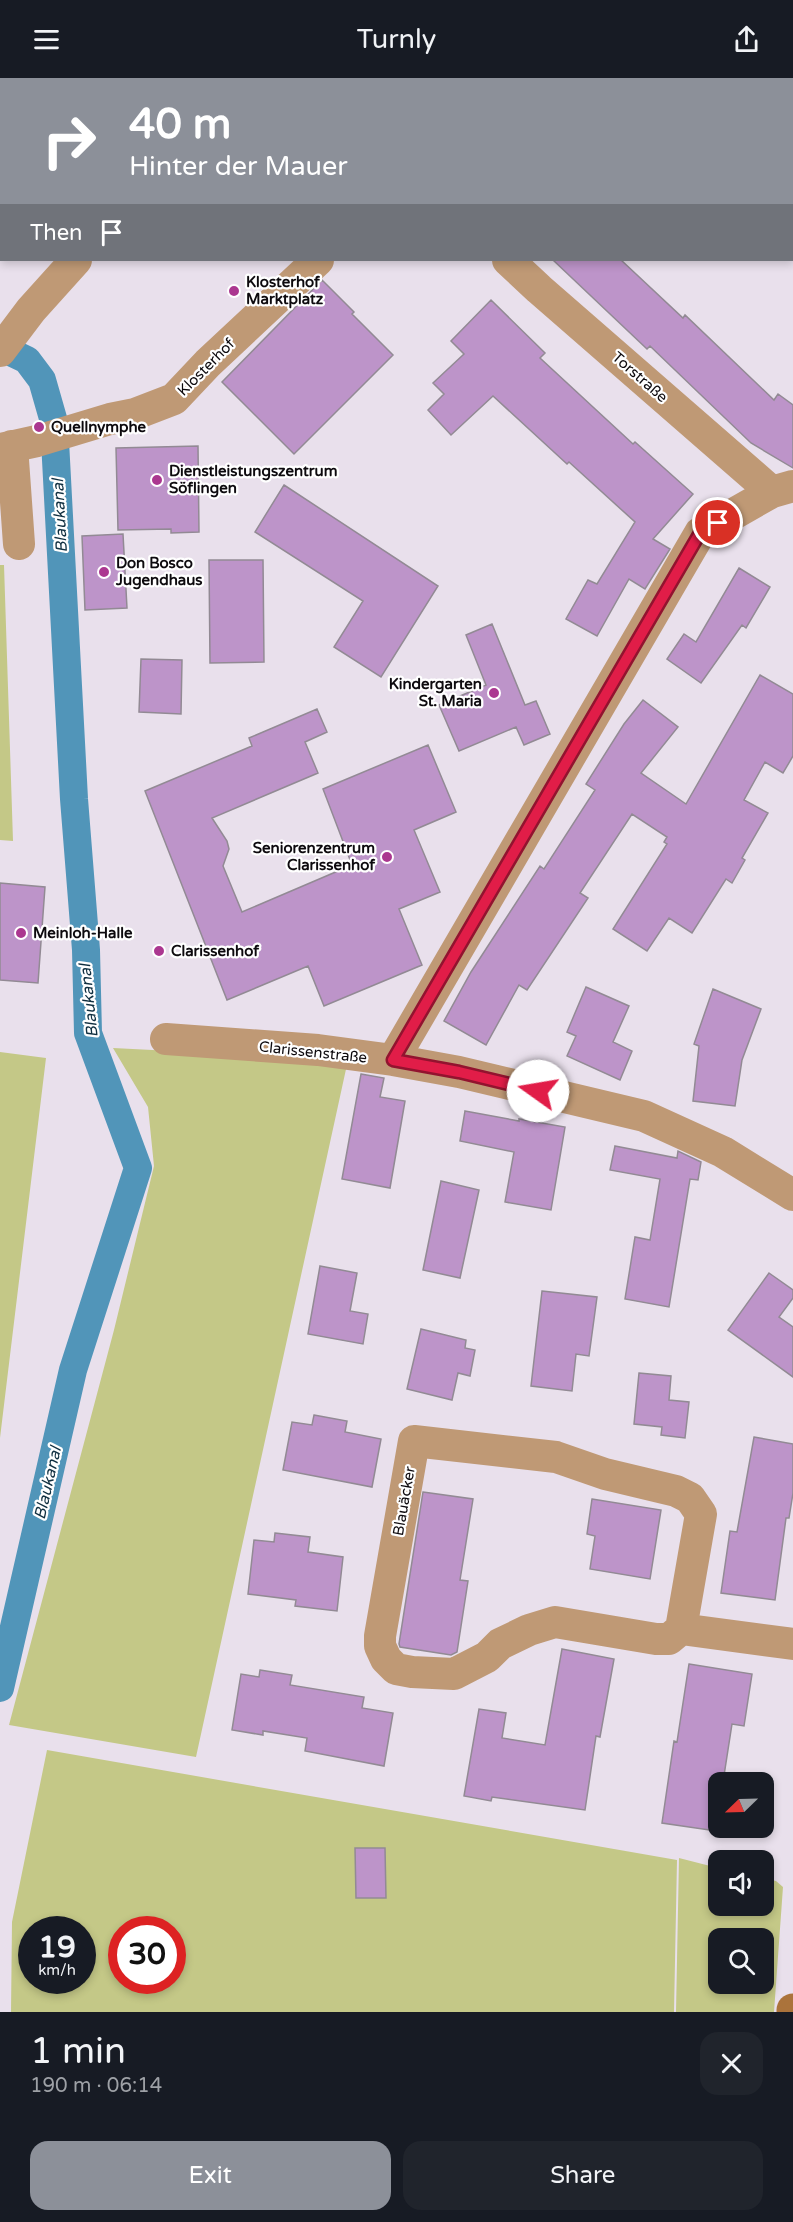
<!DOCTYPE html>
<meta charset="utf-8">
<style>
:root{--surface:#171b24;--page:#20242c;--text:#f1f3f6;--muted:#9ea1a6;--accent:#8c9099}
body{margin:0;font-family:"Varela Round",sans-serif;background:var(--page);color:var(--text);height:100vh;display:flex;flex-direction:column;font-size:22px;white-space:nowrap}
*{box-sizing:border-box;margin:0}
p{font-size:20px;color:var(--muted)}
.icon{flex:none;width:33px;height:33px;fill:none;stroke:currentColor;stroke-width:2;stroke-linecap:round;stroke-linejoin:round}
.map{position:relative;height:1934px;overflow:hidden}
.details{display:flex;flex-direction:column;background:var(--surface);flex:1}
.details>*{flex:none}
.guide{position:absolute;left:0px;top:0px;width:794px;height:183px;box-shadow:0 3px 9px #0003;background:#8c9099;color:#fff;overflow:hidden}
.needle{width:39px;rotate:247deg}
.controls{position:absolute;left:708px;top:1694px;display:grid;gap:12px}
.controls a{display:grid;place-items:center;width:66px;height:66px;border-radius:12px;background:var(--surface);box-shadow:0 3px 9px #0003;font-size:30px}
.speed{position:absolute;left:18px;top:1838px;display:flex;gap:12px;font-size:30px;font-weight:700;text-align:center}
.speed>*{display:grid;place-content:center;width:78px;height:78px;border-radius:50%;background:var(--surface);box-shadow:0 3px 9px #0003;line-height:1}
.speed small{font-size:15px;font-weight:400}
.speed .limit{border:9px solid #d22;background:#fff;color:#111}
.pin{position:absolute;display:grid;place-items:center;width:51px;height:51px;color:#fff;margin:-26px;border:3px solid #fff;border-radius:50%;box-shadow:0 2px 6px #0007}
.me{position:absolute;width:66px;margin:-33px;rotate:283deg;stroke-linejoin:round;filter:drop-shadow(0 0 4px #0008)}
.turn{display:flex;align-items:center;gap:21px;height:126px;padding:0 30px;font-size:27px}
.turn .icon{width:78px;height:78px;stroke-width:2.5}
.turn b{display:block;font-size:42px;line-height:51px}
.then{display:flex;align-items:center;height:57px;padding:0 30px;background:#0003;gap:12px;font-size:22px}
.round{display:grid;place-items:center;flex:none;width:63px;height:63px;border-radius:18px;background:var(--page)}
.summary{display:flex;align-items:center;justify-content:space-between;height:102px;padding:0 30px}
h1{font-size:36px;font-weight:600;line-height:45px}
.button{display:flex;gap:12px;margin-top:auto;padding:12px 30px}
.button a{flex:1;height:69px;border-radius:18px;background:var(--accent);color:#fff;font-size:24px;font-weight:600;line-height:69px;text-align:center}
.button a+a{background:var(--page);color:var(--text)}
header{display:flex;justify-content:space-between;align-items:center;height:78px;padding:0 30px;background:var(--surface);font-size:27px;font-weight:600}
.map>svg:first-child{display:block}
</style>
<header><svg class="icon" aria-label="menu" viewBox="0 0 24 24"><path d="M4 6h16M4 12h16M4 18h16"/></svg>Turnly<svg class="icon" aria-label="share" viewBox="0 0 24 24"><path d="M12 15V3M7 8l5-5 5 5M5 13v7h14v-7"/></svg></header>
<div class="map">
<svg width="793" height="1934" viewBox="0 0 793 1934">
<rect width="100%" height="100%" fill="#e9e0ec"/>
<!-- green -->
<path fill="#c4c887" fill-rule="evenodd" d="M 0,487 L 4,487 L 13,763 L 0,762 Z
M 113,970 L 348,982 L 196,1679 L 9,1647 L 114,1252 L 154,1088 L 148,1029 Z
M 0,974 L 46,980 L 0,1360 Z
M 47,1672 L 677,1782 L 674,1934 L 11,1934 L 12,1844 ZM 32,1851 L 82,1851 L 82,1902 L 32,1902 ZM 122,1851 L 172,1851 L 172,1902 L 122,1902 Z
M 679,1780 L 718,1790 L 718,1827 L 764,1827 L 764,1800 L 776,1803 L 783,1809 L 774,1934 L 676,1934 ZM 718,1860 L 764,1860 L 764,1905 L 718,1905 Z"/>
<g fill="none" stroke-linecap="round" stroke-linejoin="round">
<!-- canal -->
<path stroke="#5195b9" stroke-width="28" d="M 0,269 L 27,282 L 42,302 L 54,344 L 74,721 L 86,872 L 88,955 L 138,1090 L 73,1292 L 0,1610"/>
</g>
<!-- building -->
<path fill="#bd94c9" stroke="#928a94" stroke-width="1.5" d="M 553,182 L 621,182 L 683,240 L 685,237 L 774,322 L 778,316 L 793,327 L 793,390 L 751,365 L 650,268 L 647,271 Z
M 322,202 L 354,234 L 352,236 L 393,277 L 294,376 L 222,304 Z
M 491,222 L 545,275 L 540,280 L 633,366 L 635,364 L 693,416 L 653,461 L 670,471 L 645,511 L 629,501 L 597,558 L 566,541 L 588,502 L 597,506 L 635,444 L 569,384 L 567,386 L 493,318 L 451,357 L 428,332 L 444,316 L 433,305 L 464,276 L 451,263 Z
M 198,368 L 199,454 L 171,455 L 171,451 L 118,452 L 116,370 Z
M 284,407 L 438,508 L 381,599 L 334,569 L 363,523 L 255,454 Z
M 123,456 L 127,530 L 85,532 L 82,458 Z
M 209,482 L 263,482 L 264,584 L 210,585 Z
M 739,490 L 770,509 L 746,550 L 742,547 L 701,605 L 667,581 L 684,556 L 696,564 Z
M 492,546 L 525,627 L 536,623 L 550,656 L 524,667 L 516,649 L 459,673 L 439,627 L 486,607 L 466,557 Z
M 141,581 L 182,582 L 181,636 L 139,634 Z
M 760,597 L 793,616 L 793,678 L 783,695 L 765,684 L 744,722 L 768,735 L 742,780 L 745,782 L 732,805 L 726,801 L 692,855 L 669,840 L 647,873 L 613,851 L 667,766 L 664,764 L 667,759 L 632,736 L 580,815 L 588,820 L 527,912 L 519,907 L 486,967 L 444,943 L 471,894 L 540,788 L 544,791 L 595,712 L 586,706 L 624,646 L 643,622 L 678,649 L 641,695 L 686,726 Z
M 317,631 L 327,654 L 305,664 L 318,695 L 212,740 L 227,763 L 229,771 L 223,788 L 242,834 L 352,787 L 323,711 L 428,667 L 456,734 L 414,752 L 440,814 L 399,831 L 422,887 L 324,928 L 308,888 L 227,922 L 145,713 L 252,668 L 249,660 Z
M 0,805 L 45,809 L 38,905 L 0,902 Z
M 586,909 L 629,928 L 613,964 L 632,973 L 620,1002 L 567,978 L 576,958 L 567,954 Z
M 713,911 L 761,931 L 742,982 L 735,1028 L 693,1023 L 699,968 L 694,966 Z
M 361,996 L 384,1000 L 380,1019 L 405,1023 L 390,1110 L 342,1101 Z
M 465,1033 L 519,1043 L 519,1041 L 565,1049 L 551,1132 L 505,1124 L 514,1074 L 460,1063 Z
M 615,1068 L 677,1080 L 678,1073 L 701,1084 L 698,1102 L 690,1101 L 669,1229 L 625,1221 L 635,1159 L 650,1162 L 660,1101 L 610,1092 Z
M 441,1103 L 479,1112 L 460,1200 L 423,1192 Z
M 320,1188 L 357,1195 L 350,1233 L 368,1236 L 363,1266 L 308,1256 Z
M 769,1195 L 793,1212 L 793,1220 L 779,1239 L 793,1249 L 793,1299 L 728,1252 Z
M 542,1213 L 597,1219 L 589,1278 L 576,1276 L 572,1313 L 531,1308 Z
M 421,1251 L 466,1262 L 465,1270 L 475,1272 L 470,1298 L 458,1295 L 452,1322 L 407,1311 Z
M 639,1295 L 671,1298 L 669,1322 L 689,1324 L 685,1360 L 661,1357 L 662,1349 L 634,1346 Z
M 314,1337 L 347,1343 L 345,1354 L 381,1361 L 372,1409 L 283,1392 L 292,1344 L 312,1347 Z
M 754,1359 L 793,1366 L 793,1415 L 789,1440 L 786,1440 L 775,1522 L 721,1515 L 730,1453 L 737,1454 Z
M 423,1414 L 473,1421 L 460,1502 L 468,1503 L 457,1574 L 451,1577 L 400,1569 L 399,1566 Z
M 592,1421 L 661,1432 L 650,1501 L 590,1491 L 595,1458 L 587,1456 Z
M 275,1455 L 310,1459 L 308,1474 L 343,1479 L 337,1533 L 295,1528 L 296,1522 L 248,1516 L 254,1462 L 274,1464 Z
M 562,1571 L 614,1581 L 600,1659 L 596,1658 L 585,1732 L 492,1719 L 491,1723 L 464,1718 L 479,1631 L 506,1635 L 502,1660 L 545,1667 Z
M 689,1586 L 752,1596 L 744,1648 L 732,1646 L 723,1704 L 718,1704 L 718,1736 L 716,1753 L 662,1745 L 674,1663 L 677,1664 Z
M 260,1592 L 292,1597 L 290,1607 L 364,1619 L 362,1630 L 393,1635 L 384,1688 L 305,1673 L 307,1660 L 263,1653 L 263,1657 L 232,1652 L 241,1596 L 259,1599 Z
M 355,1770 L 385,1770 L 386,1820 L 356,1820 Z"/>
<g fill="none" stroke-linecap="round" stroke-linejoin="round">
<!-- street -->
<path stroke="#bf9975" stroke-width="32" d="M 294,2 L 295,0
M 0,150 L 2,151
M 508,182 L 539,211 L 772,414
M 0,273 L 31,232 L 76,182
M 12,368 L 19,466
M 0,371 L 37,363 L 110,341 L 135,336 L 174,321 L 208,285 L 318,182
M 166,961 L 318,972 L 393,982 L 459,994 L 644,1038 L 723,1074 L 793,1117
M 393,982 L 700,455 L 772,414 L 793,408
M 681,1551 L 669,1561 L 656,1561 L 555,1544 L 529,1552 L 500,1566 L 487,1579 L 454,1596 L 412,1594 L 396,1591 L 386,1581 L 380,1568 L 380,1558 L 414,1363 L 556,1379 L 605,1396 L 676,1413 L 690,1420 L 701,1436 L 681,1551 L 793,1566"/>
<!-- secondary -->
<path stroke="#ab733b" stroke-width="33" d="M 793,1934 L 793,1932"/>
</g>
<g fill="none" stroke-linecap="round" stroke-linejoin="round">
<!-- route casing -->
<g stroke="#92132f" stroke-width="15">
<path id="route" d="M 538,1013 L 459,994 L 393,982 L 700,455 L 718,445"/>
</g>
<!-- route -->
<use href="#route" stroke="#e11d48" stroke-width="10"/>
</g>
<!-- markers -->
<g fill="#ab3790" stroke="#fff" stroke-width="2">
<circle cx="234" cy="213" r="6"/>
<circle cx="39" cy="349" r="6"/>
<circle cx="157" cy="402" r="6"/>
<circle cx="104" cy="494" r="6"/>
<circle cx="494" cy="615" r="6"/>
<circle cx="387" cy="779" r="6"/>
<circle cx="21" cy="855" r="6"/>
<circle cx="159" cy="873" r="6"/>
</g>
<g text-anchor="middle" stroke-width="4.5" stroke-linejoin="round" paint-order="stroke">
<!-- poi labels -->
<g font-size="15" font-weight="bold" fill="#0d0a0e" stroke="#fff" text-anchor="start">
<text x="246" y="209">Klosterhof<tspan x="246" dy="17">Marktplatz</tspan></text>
<text x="51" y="354">Quellnymphe</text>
<text x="169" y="398">Dienstleistungszentrum<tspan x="169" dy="17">Söflingen</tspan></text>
<text x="116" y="490">Don Bosco<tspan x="116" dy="17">Jugendhaus</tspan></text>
<text x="482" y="611" text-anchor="end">Kindergarten<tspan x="482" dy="17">St. Maria</tspan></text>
<text x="375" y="775" text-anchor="end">Seniorenzentrum<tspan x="375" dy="17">Clarissenhof</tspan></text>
<text x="33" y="860">Meinloh-Halle</text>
<text x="171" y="878">Clarissenhof</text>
</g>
<!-- street labels -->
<g font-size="15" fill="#0d0a0e" stroke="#fff">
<text transform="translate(206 289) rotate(-45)" y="5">Klosterhof</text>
<text transform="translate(640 299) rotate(41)" y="5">Torstraße</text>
<text transform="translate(313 974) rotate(6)" y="5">Clarissenstraße</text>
<text transform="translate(404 1423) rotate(-80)" y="5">Blauäcker</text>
</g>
<!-- water labels -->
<g font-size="16" font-style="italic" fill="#102f40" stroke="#fff">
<text transform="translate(59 438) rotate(-93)" y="6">Blaukanal</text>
<text transform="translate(88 923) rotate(-96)" y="6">Blaukanal</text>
<text transform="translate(47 1405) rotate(-77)" y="6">Blaukanal</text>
</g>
</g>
</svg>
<div class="controls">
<a><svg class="needle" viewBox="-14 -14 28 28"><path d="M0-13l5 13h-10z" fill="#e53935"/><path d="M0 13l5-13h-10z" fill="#9ea1a6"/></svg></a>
<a><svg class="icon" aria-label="sound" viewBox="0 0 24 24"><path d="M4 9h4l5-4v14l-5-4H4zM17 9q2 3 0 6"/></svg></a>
<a><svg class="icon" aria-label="search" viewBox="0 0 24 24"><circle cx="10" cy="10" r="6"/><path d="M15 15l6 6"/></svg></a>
</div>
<div class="speed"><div>19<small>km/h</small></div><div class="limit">30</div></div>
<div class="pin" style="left:718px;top:445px;background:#d93025"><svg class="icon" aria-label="arrive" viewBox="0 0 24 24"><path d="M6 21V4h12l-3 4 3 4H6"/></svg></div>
<svg class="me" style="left:538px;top:1013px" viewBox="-20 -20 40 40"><circle r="19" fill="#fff"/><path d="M0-13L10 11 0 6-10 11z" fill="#e11d48"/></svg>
<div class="guide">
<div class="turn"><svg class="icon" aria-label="right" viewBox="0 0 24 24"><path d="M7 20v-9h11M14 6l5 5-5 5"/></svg><div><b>40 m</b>Hinter der Mauer</div></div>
<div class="then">Then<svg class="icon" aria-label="arrive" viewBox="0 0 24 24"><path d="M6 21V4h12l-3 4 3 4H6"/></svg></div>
</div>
</div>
<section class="details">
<div class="summary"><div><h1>1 min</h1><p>190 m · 06:14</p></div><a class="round"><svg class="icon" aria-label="close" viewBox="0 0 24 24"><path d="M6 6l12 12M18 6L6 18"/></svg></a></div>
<div class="button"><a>Exit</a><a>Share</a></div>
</section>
